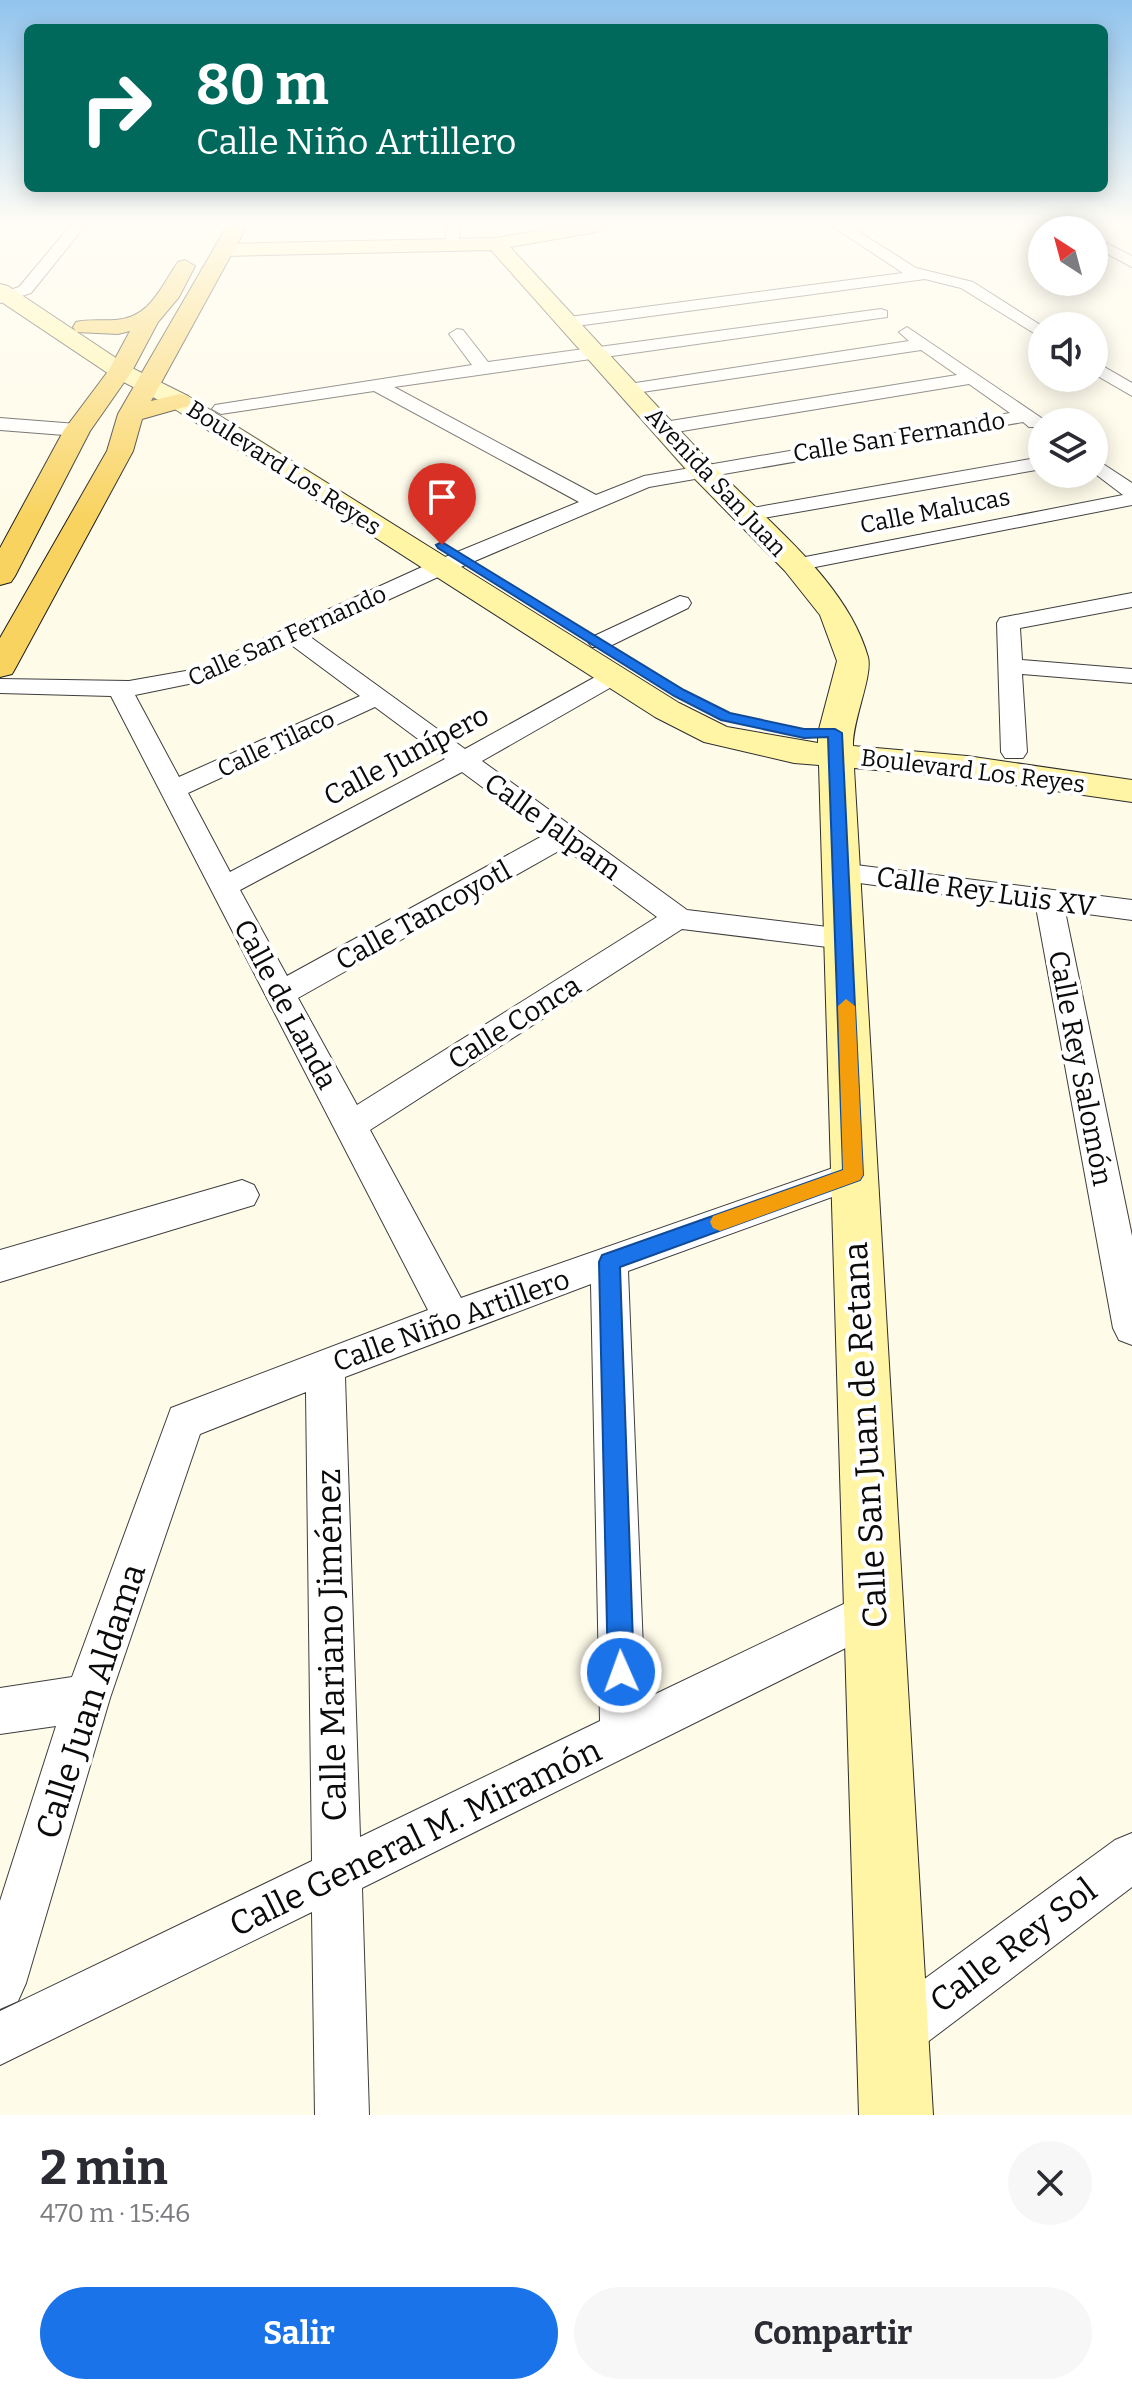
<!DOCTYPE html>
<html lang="es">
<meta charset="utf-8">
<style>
:root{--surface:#fff;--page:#f7f7f7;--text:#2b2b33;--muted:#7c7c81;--accent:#1a73e8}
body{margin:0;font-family:Bitter,serif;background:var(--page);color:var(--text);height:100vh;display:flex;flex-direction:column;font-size:30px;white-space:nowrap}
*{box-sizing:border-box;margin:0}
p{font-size:26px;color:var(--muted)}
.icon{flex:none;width:44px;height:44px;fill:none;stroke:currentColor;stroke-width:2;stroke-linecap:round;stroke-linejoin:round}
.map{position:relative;height:2115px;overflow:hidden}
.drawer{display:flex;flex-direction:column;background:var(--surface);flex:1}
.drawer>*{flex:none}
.guide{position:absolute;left:24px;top:24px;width:1084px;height:168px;border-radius:12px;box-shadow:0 4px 20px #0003;background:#00695c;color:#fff;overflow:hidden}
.needle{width:52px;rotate:324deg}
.tools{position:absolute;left:1028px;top:216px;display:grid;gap:16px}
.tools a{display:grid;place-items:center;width:80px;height:80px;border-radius:50%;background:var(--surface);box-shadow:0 4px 20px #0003;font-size:40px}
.pin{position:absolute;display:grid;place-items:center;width:68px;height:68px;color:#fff;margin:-82px -34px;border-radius:50% 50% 50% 0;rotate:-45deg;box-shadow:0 0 8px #0007}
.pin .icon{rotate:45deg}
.me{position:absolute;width:88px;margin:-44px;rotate:358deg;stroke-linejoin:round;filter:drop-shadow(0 0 6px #0008)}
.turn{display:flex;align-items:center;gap:28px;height:168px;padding:0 40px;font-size:36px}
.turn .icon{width:104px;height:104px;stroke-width:2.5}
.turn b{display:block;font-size:56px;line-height:68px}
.round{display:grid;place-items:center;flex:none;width:84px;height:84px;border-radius:42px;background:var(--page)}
.head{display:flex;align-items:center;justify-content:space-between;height:136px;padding:0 40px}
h1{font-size:48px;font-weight:700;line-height:60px}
.primary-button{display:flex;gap:16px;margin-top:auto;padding:16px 40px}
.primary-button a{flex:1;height:92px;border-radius:48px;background:var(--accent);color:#fff;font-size:32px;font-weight:700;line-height:92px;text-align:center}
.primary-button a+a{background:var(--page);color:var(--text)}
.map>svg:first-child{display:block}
</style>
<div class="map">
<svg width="1132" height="2115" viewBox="0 0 1132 2115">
<rect width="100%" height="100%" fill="#fffbe9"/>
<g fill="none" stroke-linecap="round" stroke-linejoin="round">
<!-- street casing -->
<g stroke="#3e3e3e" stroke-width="2">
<path id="street" d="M 70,226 L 85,226 L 31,293 L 0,303 L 0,293 L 19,287 Z
M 447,226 L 461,226 L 457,247 L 452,248 L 445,244 Z
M 832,226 L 850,226 L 916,268 L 973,282 L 1042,326 L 1042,338 L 961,288 L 925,279 L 569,327 L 561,322 L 569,317 L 903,273 Z
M 1060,226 L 1078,226 L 1081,230 L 1064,230 Z
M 1094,237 L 1132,256 L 1132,267 L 1094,247 Z
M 881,309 L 887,311 L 887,317 L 394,387 L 596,495 L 644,476 L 1010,413 L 969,384 L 664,434 L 655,428 L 664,422 L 957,375 L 921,350 L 629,394 L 620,389 L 629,384 L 909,341 L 899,332 L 907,327 L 1043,419 L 1042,427 L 1029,427 L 1023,422 L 649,487 L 449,572 L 309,636 L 465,749 L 606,671 L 622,671 L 626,676 L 622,681 L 482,761 L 687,910 L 844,929 L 854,932 L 859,939 L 854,946 L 844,949 L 682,929 L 370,1130 L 461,1298 L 853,1161 L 865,1165 L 870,1175 L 865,1185 L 628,1271 L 645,1699 L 873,1590 L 888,1597 L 895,1612 L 888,1627 L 362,1888 L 369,2115 L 315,2115 L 312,1912 L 0,2065 L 0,2011 L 312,1861 L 306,1392 L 200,1434 L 110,1698 L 26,1983 L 18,2001 L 0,2009 L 0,1901 L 56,1726 L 0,1734 L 0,1688 L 72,1677 L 171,1408 L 428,1310 L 111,696 L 0,693 L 0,679 L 129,681 L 197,669 L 433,562 L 579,502 L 374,391 L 221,414 L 212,409 L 215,405 L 472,365 L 449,334 L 457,329 L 463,330 L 488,362 ZM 290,644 L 360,696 L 179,777 L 135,695 L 213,679 ZM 375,707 L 445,759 L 230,872 L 188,793 ZM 462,772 L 546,834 L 287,976 L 240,890 ZM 564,848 L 657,917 L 357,1105 L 298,998 ZM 591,1284 L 600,1721 L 360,1837 L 345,1377 Z
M 1094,361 L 1132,383 L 1132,396 L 1094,374 Z
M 0,418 L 77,424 L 86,430 L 77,436 L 0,430 Z
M 1042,457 L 1042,469 L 747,521 L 737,515 L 747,509 Z
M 1094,458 L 1132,483 L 1132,505 L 795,571 L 784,565 L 795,559 L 1123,495 L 1094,473 Z
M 1132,593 L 1132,607 L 1020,628 L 1022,660 L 1132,669 L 1132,683 L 1022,674 L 1027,752 L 1023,758 L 1005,758 L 1001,752 L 997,623 L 1000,618 Z
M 680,596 L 688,598 L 691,603 L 688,608 L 608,647 L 592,647 L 588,642 L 592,637 Z
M 840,863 L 1132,900 L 1132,920 L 1065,911 L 1132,1236 L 1132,1345 L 1119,1340 L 1113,1328 L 1036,907 L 830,879 L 826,872 L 830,865 Z
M 242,1180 L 254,1185 L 259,1195 L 254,1205 L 0,1282 L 0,1250 Z
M 1132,1833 L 1132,1887 L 913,2053 L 894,2060 L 875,2053 L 868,2034 L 875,2015 L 1115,1840 Z"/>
</g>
<!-- secondary casing -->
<g stroke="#2d2d2d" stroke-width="2">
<path id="secondary" d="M 561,226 L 606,226 L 596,232 L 510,247 C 577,319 642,391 709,461 C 763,519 846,579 868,657 C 873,676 852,721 853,746 L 967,756 L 1132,780 L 1132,802 L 967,778 L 854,768 L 933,2115 L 859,2115 L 819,765 L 794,763 L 704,742 L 655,717 L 170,406 L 112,376 L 0,301 L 0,284 L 8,286 L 128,366 L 188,396 L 679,703 L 727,727 L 818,743 L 818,733 L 837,661 L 820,615 L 785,571 L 692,476 L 491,250 L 224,256 L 214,250 L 224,244 L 496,238 Z"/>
</g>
<!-- primary casing -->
<g stroke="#1c1c1c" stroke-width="2">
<path id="primary" d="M 227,226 L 247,226 L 151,401 L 179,394 L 188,396 L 191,401 L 188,406 L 142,419 L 133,451 L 16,667 L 12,674 L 0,677 L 0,638 L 107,451 L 118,414 Z
M 185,260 L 195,266 L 179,297 L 158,322 L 132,371 L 90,431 L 15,576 L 11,582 L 0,585 L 0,548 L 64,430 L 109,370 L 130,331 L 118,334 L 76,332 L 73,327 L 76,322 C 89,319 102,321 115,320 C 150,318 160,288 178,262 Z"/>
</g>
<!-- street -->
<use href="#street" fill="#fff" fill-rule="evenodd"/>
<!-- secondary -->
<use href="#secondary" fill="#fff5a4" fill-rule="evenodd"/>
<!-- primary -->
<use href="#primary" fill="#f9d35f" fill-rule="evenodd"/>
</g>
<!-- sky -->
<linearGradient id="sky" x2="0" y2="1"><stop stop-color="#91c4ee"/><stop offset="0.43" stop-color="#fffdf5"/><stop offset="1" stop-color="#fffdf5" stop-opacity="0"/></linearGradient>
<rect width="1132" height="522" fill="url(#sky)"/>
<!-- route -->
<path fill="#1a73e8" stroke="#114b97" stroke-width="2" d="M 442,542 L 684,690 L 730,713 L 804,729 L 835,729 L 842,733 L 863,1175 L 860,1180 L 620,1267 L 634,1672 L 630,1681 L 621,1685 L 612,1681 L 608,1672 L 599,1262 L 602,1255 L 843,1170 L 828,737 L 804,738 L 721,720 L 674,696 L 438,548 L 436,545 Z"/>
<!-- slow -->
<path fill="#f59e0b" d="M 846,999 L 855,1006 L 863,1175 L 860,1180 L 720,1231 L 713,1228 L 710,1222 L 713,1216 L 843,1170 L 838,1006 Z"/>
<g text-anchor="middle" stroke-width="8" stroke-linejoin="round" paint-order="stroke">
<!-- far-street labels -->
<g font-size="24" fill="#0b0b0b" stroke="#fff">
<text transform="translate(899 437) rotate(-9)" y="8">Calle San Fernando</text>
<text transform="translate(284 468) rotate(33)" y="8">Boulevard Los Reyes</text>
<text transform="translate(716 482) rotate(47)" y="8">Avenida San Juan</text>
<text transform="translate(935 511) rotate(-11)" y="8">Calle Malucas</text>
<text transform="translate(287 636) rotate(-24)" y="8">Calle San Fernando</text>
<text transform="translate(276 744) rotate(-25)" y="8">Calle Tilaco</text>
<text transform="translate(973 771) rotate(7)" y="8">Boulevard Los Reyes</text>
</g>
<!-- street labels -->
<g font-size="28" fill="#0b0b0b" stroke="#fff">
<text transform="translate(406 755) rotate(-28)" y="10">Calle Junípero</text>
<text transform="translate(553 826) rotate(36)" y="10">Calle Jalpam</text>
<text transform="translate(986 891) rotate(8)" y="10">Calle Rey Luis XV</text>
<text transform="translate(423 915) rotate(-29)" y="10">Calle Tancoyotl</text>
<text transform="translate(286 1004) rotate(62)" y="10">Calle de Landa</text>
<text transform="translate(514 1022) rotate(-32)" y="10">Calle Conca</text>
<text transform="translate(1081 1068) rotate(79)" y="10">Calle Rey Salomón</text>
<text transform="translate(451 1320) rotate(-20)" y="10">Calle Niño Artillero</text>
</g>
<!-- near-street labels -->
<g font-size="34" fill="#0b0b0b" stroke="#fff">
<text transform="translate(865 1435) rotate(-93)" y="12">Calle San Juan de Retana</text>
<text transform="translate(331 1645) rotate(-91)" y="12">Calle Mariano Jiménez</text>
<text transform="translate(90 1701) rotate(-72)" y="12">Calle Juan Aldama</text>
<text transform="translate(415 1837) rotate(-26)" y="12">Calle General M. Miramón</text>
<text transform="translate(1013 1945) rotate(-37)" y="12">Calle Rey Sol</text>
</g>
</g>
</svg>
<div class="tools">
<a><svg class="needle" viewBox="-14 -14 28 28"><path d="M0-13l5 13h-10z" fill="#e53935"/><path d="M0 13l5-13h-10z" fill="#7c7c81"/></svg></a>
<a><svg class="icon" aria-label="sound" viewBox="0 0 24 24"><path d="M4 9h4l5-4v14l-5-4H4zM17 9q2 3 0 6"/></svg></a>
<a><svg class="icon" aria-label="layers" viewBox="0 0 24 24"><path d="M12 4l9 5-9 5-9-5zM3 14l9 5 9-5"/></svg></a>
</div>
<div class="pin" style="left:442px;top:545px;background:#d93025"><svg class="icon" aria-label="arrive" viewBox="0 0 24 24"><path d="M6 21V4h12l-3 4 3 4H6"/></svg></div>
<svg class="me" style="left:621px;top:1672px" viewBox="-20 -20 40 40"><circle r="17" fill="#1a73e8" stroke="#fff" stroke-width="3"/><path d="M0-11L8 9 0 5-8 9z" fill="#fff"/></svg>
<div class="guide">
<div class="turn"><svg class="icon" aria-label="right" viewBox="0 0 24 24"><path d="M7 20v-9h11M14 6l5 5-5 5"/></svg><div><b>80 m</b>Calle Niño Artillero</div></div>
</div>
</div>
<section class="drawer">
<div class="head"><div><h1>2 min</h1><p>470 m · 15:46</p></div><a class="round"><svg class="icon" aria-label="close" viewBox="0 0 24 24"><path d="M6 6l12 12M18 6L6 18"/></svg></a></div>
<div class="primary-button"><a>Salir</a><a>Compartir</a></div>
</section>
